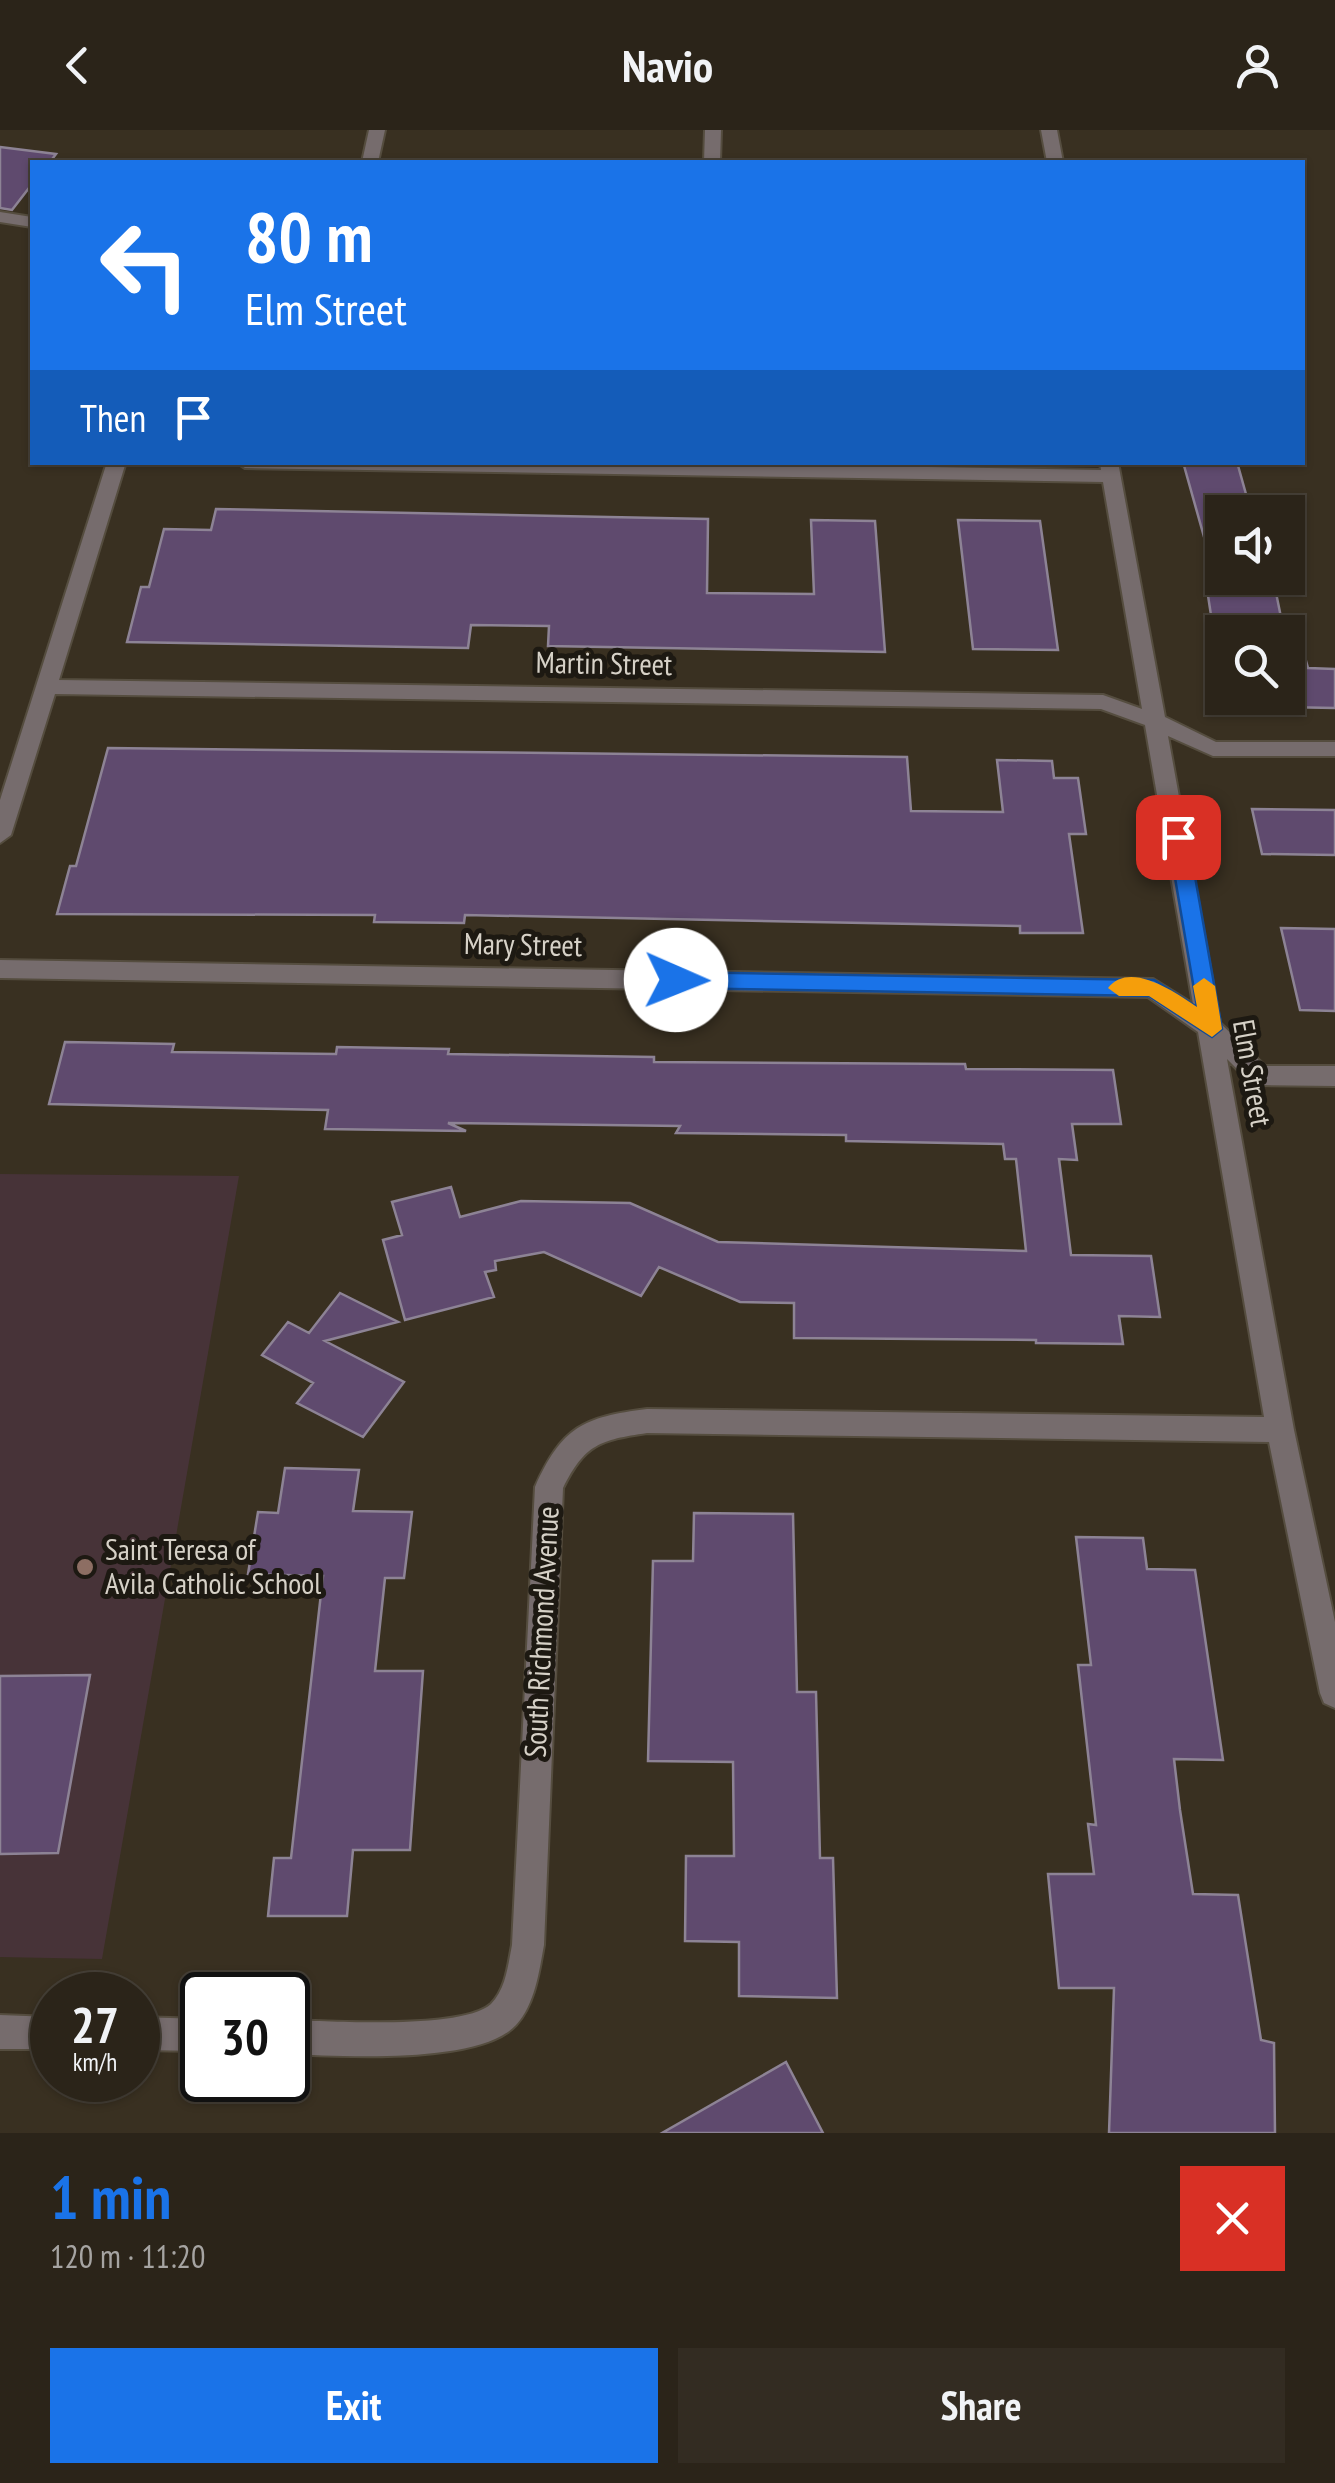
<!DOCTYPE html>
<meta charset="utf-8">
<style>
:root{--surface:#2b2419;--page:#332c22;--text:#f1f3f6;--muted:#a6a4a2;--line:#474138;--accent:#1a73e8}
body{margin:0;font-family:"PT Sans Narrow",sans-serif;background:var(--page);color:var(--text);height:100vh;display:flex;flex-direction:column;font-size:38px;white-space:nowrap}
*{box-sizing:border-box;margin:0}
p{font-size:32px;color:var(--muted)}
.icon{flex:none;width:55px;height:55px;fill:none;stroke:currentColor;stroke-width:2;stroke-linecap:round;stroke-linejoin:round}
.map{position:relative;height:2003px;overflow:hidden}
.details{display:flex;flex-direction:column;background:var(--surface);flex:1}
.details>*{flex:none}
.top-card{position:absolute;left:30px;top:30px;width:1275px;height:305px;border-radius:0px;box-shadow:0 2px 8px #0004,0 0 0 2px var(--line);background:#1a73e8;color:#fff;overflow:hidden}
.fabs{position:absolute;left:1205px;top:365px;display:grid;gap:20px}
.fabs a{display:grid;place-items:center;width:100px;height:100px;border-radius:0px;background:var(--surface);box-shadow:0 2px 8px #0004,0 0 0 2px var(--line);font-size:50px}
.speed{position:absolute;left:30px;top:1842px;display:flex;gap:20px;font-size:50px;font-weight:700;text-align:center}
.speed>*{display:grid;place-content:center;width:130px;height:130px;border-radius:50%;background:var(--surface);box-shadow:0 2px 8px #0004,0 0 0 2px var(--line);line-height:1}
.speed small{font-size:25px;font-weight:400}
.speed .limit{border:5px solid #111;border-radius:15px;background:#fff;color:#111}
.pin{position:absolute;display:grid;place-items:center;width:85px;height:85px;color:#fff;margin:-42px;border-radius:20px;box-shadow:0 5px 15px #0006}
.me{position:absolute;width:110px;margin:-55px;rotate:91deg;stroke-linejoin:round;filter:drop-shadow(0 0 8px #0008)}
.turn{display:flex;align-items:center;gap:35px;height:210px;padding:0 50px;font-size:45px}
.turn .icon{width:130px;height:130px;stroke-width:2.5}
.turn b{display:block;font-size:70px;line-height:85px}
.then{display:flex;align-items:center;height:95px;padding:0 50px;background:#0003;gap:20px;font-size:38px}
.round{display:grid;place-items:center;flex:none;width:105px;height:105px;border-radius:0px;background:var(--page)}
.head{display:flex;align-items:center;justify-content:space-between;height:170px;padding:0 50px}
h1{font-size:60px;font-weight:700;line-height:75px;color:var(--accent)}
.button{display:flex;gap:20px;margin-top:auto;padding:20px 50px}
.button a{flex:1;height:115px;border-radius:0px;background:var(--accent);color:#fff;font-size:40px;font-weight:700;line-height:115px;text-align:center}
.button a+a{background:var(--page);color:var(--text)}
header{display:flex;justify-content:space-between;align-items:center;height:130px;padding:0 50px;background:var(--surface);font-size:45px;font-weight:700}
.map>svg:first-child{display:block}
</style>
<header><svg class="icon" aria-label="back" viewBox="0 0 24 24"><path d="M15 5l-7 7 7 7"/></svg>Navio<svg class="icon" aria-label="person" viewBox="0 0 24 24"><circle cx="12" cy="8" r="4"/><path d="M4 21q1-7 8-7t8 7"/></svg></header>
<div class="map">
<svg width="1335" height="2003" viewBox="0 0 1335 2003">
<rect width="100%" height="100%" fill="#393021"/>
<!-- education -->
<path fill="#473338" d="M 0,1044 L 239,1046 L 102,1829 L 0,1827 Z"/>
<!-- building -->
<path fill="#5f4a6e" stroke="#8d8395" stroke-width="2.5" d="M 0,17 L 56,24 L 50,32 L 32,32 L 32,54 L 12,80 L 0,78 Z
M 1183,332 L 1237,332 L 1251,382 L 1222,382 L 1222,448 L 1273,448 L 1284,502 L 1222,502 L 1222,557 L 1205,446 L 1215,446 Z
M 216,379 L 708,389 L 707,463 L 814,464 L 811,390 L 875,391 L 885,522 L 548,516 L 549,496 L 471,495 L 468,518 L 127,512 L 141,457 L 149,457 L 164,399 L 211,400 Z
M 958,390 L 1040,391 L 1058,520 L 973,519 Z
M 1288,517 L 1303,520 L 1308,538 L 1335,539 L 1335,578 L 1226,576 L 1225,568 L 1288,568 Z
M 108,618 L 907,627 L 911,681 L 1003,682 L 997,630 L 1052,631 L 1054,648 L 1078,648 L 1086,704 L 1069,704 L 1083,803 L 1020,803 L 1020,796 L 465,785 L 464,793 L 374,792 L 375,785 L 57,784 L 70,736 L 76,736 Z
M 1252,679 L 1335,680 L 1335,725 L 1262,724 Z
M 1281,798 L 1335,799 L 1335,881 L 1300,880 Z
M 65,912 L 174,914 L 172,922 L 336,924 L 337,917 L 449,919 L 448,924 L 654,927 L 654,932 L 965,934 L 966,939 L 1113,940 L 1121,994 L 1072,994 L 1077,1030 L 1059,1029 L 1071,1125 L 1151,1126 L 1160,1187 L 1119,1186 L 1123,1214 L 1036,1213 L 1036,1210 L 794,1208 L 794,1173 L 740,1172 L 659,1137 L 641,1166 L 544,1122 L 495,1131 L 496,1140 L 485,1142 L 494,1167 L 405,1190 L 383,1110 L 402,1105 L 392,1072 L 451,1057 L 460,1087 L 521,1071 L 630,1073 L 718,1112 L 1026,1121 L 1016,1029 L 1005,1029 L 1003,1014 L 846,1011 L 846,1005 L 676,1003 L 680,996 L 448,993 L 466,1001 L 325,999 L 328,980 L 49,974 Z
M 340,1163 L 398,1192 L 325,1211 L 404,1252 L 363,1307 L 297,1273 L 313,1253 L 262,1225 L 288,1192 L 309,1203 Z
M 285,1338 L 359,1340 L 353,1381 L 412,1382 L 404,1448 L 385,1448 L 375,1541 L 423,1541 L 410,1720 L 353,1720 L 347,1786 L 268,1786 L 274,1728 L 291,1728 L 323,1446 L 248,1444 L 258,1382 L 278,1383 Z
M 694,1383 L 793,1384 L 797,1562 L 816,1562 L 820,1728 L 833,1728 L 837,1868 L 739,1866 L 739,1812 L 685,1811 L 686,1726 L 734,1726 L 733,1632 L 648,1631 L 653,1431 L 693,1431 Z
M 1076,1407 L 1143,1408 L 1147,1439 L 1195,1440 L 1223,1630 L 1174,1629 L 1180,1680 L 1193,1764 L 1238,1765 L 1261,1910 L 1274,1913 L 1275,2003 L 1109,2003 L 1114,1858 L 1059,1858 L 1048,1744 L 1094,1744 L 1088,1694 L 1096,1695 L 1078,1535 L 1091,1535 Z
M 90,1545 L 58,1723 L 0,1724 L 0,1546 Z
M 786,1932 L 823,2003 L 662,2003 Z"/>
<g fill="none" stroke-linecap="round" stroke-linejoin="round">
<!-- minor casing -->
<g stroke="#554d3f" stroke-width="4">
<path id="minor" d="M 369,0 L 385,0 L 378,32 L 362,32 Z
M 705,0 L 721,0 L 720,32 L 704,32 Z
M 1041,0 L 1057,0 L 1063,32 L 1047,32 Z
M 0,82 L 32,87 L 32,97 L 0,92 Z
M 107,332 L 126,332 L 59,550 L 1103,565 L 1142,579 L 1103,352 L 245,338 L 236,332 L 626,332 L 1101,340 L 1100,332 L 1118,332 L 1165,587 L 1216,612 L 1335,612 L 1335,626 L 1213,626 L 1168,606 L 1220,893 L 1265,936 L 1335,936 L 1335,956 L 1259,955 L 1250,952 L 1227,929 L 1294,1300 L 1335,1492 L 1335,1578 L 1324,1573 L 1320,1563 L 1269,1312 L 647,1303 C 600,1310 585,1314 563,1358 L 544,1815 C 539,1842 535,1874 516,1895 C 479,1935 340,1926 288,1924 L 288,1890 C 330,1891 462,1900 491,1874 C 506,1859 508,1835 512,1815 L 535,1357 C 562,1297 583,1287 647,1279 L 1264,1287 L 1198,902 L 1148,867 L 0,848 L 0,830 L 1153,849 L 1193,874 L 1145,595 L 1101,579 L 55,564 L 11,705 L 0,713 L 0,670 Z
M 0,1885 L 52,1887 L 52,1919 L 0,1919 Z
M 138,1887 L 202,1889 L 202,1921 L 138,1920 Z"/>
</g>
<!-- minor -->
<use href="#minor" fill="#766c6d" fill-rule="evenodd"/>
</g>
<!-- route -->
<path fill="#1a73e8" stroke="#114b97" stroke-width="2.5" d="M 1178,700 L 1188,707 L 1222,899 L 1212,907 L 1149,866 L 676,858 L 666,850 L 676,842 L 1154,850 L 1197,877 L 1168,707 Z"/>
<!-- slow -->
<path fill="#f59e0b" d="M 1204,848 L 1215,856 L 1222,899 L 1212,907 L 1149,866 L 1119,866 L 1108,858 C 1130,830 1176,863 1197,877 L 1193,856 Z"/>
<!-- markers -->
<circle fill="#8d6e63" stroke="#1d1912" stroke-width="4" cx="85" cy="1437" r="10"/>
<g text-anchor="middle" stroke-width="10" stroke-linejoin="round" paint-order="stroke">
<!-- street labels -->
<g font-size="30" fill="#d6d1c7" stroke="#1d1912">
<text transform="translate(604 534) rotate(1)" y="10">Martin Street</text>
<text transform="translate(523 815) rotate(1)" y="10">Mary Street</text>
<text transform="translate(1252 943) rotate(80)" y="10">Elm Street</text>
<text transform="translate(542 1502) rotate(-87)" y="10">South Richmond Avenue</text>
</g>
<!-- poi labels -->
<g font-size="30" fill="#d6d1c7" stroke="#1d1912" text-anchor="start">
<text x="105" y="1430">Saint Teresa of<tspan x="105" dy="34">Avila Catholic School</tspan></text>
</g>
</g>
</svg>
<div class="fabs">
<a><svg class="icon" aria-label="sound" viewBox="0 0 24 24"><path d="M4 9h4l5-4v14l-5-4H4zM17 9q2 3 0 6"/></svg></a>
<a><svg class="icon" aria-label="search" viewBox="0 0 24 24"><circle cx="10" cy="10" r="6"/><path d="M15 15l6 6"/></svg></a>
</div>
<div class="speed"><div>27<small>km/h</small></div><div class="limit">30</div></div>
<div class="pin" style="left:1178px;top:707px;background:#d93025"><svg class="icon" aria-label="arrive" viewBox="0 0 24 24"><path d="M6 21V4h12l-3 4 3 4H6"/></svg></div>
<svg class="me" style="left:676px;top:850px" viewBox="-20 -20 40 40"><circle r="19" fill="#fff"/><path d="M0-13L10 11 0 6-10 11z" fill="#1a73e8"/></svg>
<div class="top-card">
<div class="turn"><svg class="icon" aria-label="left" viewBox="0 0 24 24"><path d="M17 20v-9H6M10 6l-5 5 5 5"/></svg><div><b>80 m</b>Elm Street</div></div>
<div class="then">Then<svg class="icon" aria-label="arrive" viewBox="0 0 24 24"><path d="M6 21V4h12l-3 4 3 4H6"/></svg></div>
</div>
</div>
<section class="details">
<div class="head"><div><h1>1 min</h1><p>120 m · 11:20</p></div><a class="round" style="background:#d93025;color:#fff"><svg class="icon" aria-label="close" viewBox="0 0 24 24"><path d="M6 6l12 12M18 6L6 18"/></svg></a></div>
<div class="button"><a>Exit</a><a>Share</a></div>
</section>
